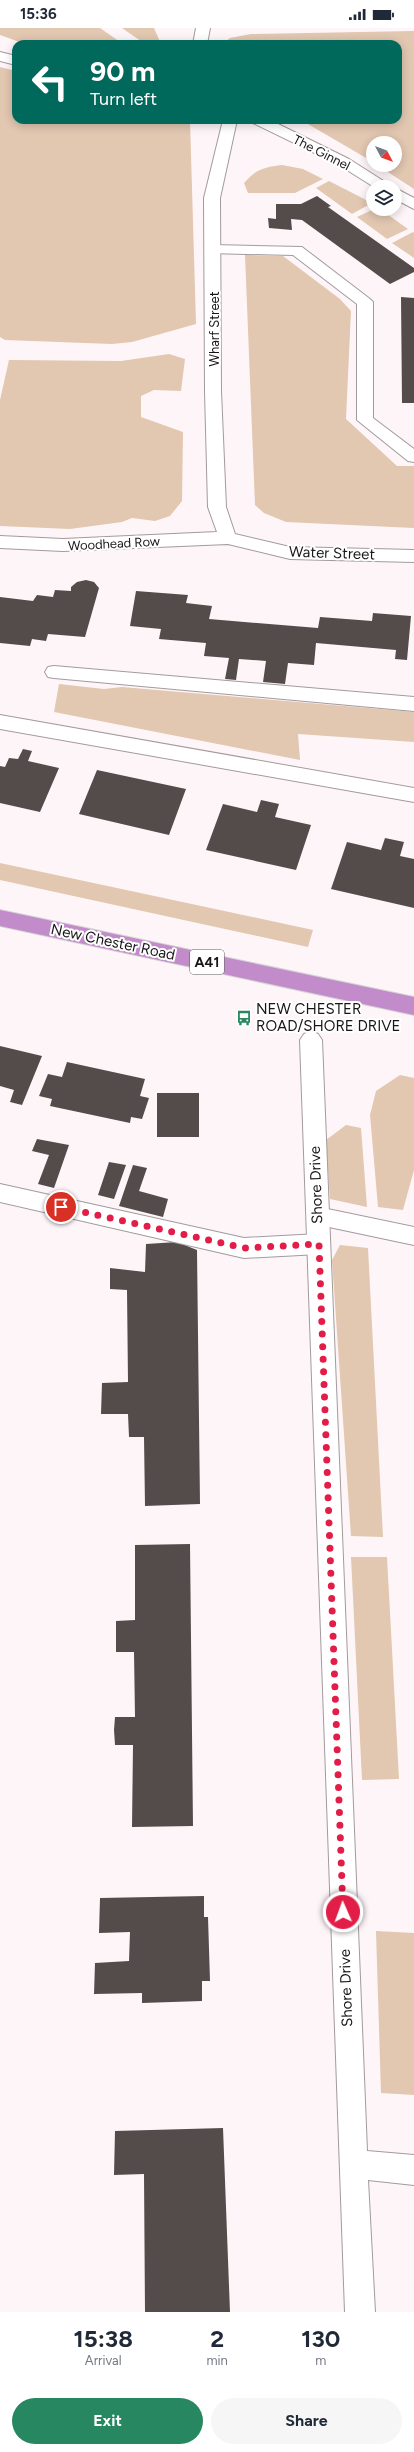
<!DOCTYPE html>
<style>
:root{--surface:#fff;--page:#f6f6f7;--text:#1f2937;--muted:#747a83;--accent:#278760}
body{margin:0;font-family:Figtree,sans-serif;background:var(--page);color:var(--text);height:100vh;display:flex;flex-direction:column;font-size:15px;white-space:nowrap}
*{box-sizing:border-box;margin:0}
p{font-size:13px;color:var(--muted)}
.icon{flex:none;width:22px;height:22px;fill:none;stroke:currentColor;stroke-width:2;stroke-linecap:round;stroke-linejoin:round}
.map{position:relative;height:2284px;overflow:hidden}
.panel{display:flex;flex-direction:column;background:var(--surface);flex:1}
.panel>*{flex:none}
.banner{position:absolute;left:12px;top:12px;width:390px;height:84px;border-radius:12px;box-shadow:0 2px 10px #0003;background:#00695c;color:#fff;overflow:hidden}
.needle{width:26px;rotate:131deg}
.fabs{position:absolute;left:366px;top:108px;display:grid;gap:8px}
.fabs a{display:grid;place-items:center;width:36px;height:36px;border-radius:50%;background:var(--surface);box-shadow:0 2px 10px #0003;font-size:20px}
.pin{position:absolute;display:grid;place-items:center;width:34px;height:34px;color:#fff;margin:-17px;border:2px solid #fff;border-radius:50%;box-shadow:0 1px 4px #0007}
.me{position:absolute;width:44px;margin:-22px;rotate:358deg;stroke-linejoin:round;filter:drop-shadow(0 0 3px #0008)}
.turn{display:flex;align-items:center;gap:14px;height:84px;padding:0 12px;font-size:18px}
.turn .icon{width:52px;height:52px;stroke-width:2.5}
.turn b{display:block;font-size:28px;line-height:34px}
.eta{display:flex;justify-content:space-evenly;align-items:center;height:68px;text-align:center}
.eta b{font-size:24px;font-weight:700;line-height:28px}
.action{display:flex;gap:8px;margin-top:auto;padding:8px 12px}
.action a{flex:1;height:46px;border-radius:24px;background:var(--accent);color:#fff;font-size:16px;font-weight:700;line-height:46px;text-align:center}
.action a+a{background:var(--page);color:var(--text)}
.status{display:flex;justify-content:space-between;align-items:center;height:28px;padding:0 20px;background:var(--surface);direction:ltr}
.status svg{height:11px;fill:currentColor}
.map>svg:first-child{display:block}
</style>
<div class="status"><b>15:36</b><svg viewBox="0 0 49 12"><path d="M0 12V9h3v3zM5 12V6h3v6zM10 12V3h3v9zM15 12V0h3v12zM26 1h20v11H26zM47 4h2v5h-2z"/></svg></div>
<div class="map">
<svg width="414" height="2284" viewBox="0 0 414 2284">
<rect width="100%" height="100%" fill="#fef5f8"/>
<!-- green -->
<path fill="#e2c7b1" d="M 0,0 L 100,0 L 123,16 L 25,16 L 0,7 Z
M 122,0 L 154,0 L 161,16 L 145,16 Z
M 414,3 L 414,161 L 377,137 L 395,137 L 395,115 L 373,115 L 373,134 L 301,92 L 398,92 L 398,16 L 222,16 L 230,10 L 251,6 Z
M 0,39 L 16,43 L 16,92 L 190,92 L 196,296 L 132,314 L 112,316 L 5,312 L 0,309 Z
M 282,137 L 303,141 L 323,151 L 295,165 L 248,165 L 244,155 C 256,141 265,139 282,137 Z
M 329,153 L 372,175 L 352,186 L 316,160 Z
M 374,181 L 380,181 L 408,201 L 387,211 L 357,189 Z
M 413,204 L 414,205 L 414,230 L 392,215 Z
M 245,227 L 283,228 L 340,271 L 351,283 L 346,391 L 397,438 L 414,438 L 414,500 L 286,494 L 264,485 L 255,477 Z
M 169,326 L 185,331 L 181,363 L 154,362 L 141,368 L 141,389 L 183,404 L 182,473 L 170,488 L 155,493 L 132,490 L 122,494 L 70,501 L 0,498 L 0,372 L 9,332 L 121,333 Z
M 59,656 L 104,661 L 122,659 L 414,684 L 414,714 L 298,706 L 300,732 L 54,684 Z
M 0,835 L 313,902 L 308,919 L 0,852 Z
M 400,1047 L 414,1050 L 414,1142 L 403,1182 L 378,1179 L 370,1087 L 376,1063 Z
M 346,1097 L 361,1100 L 367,1179 L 330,1171 L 326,1112 Z
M 340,1217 L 368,1220 L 383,1509 L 351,1508 L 332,1232 Z
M 351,1529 L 387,1529 L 399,1751 L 362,1752 Z
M 376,1903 L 414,1905 L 414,2067 L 381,2065 Z"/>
<!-- building -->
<path fill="#544c4b" d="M 317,168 L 331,178 L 328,179 L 414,240 L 414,244 L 390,256 L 302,192 L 291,191 L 292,202 L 269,200 L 268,190 L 276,191 L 276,176 L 301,176 Z
M 401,269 L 414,270 L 414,375 L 402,375 Z
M 86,552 L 94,554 L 99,560 L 85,609 L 48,606 L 46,613 L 32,611 L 30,618 L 0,615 L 0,569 L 33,573 L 37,567 L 53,569 L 55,562 L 71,563 L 71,559 L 77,554 Z
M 136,563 L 188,567 L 186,575 L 212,578 L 209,591 L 318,600 L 320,589 L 372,593 L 373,585 L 411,588 L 407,632 L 395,631 L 396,622 L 316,615 L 314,637 L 288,635 L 285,656 L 263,654 L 266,633 L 239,631 L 236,652 L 225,651 L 229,630 L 204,628 L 206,615 L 159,611 L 161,601 L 130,598 Z
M 23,721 L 32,723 L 28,733 L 59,740 L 40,784 L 0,775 L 0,738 L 5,739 L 9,730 L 18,731 Z
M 97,742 L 186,761 L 169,807 L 79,786 Z
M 261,772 L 279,776 L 275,789 L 311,797 L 296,842 L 206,822 L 223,776 L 257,784 Z
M 385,810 L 404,814 L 400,828 L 414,831 L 414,880 L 331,861 L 347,814 L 381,822 Z
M 0,1018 L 42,1028 L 22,1077 L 10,1074 L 14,1062 L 0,1058 Z
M 67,1034 L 145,1051 L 140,1068 L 149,1070 L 142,1091 L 131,1089 L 130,1095 L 50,1078 L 52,1071 L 39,1068 L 48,1046 L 62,1049 Z
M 157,1065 L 199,1065 L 199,1109 L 157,1109 Z
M 37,1111 L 69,1117 L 54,1160 L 38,1156 L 49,1127 L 32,1123 Z
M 109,1134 L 126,1137 L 114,1171 L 98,1167 Z
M 133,1137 L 147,1140 L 139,1163 L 168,1171 L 163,1189 L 119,1178 Z
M 177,1214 L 197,1222 L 200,1476 L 145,1478 L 144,1409 L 129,1409 L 128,1386 L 101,1386 L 102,1355 L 128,1354 L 127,1262 L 110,1261 L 110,1240 L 145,1244 L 146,1216 Z
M 190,1516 L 193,1798 L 132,1799 L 133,1717 L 115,1717 L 114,1702 L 115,1689 L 135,1689 L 134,1624 L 116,1624 L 116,1593 L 135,1592 L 135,1517 Z
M 204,1868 L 204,1889 L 208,1889 L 210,1953 L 202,1953 L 202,1973 L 142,1975 L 142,1965 L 94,1966 L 95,1935 L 129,1933 L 130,1904 L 99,1905 L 100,1870 Z
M 223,2100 L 230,2284 L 145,2284 L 144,2146 L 114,2147 L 115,2103 Z"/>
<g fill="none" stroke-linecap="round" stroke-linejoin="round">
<!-- service casing -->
<g stroke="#a39a9d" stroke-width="2">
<path id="service" d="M 213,217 L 302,219 L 370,271 L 373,274 L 373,390 L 414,421 L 414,434 L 408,433 L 357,392 L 357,276 L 293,227 L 208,225 L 206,222 L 208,219 Z
M 54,638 L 414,669 L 414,683 L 54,650 L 48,649 L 45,644 L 48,639 Z
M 0,687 L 414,760 L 414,774 L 0,701 Z
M 0,1156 L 244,1210 L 319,1206 L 327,1209 L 330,1216 L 327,1223 L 319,1226 L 244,1230 L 0,1174 Z
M 318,1179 L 414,1199 L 414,1217 L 310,1195 L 307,1188 L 310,1181 Z"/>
</g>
<!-- minor casing -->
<g stroke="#a39a9d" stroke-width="2">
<path id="minor" d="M 196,0 L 210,0 L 207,16 L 193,16 Z
M 0,24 L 16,28 L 16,37 L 0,33 Z
M 223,92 L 237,92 L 220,170 L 221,363 L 226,479 L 235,506 L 290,519 L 414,522 L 414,534 L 290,531 L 228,516 L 63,523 L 0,520 L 0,508 L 63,511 L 217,504 L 208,479 L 205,363 L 204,170 Z
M 251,92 L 270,92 L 349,131 L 393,159 L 374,159 L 339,137 L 253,95 Z
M 395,160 L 414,170 L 414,181 L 395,171 Z
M 311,1003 L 318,1006 L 322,1012 L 367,2123 L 414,2127 L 414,2157 L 368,2152 L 375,2284 L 345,2284 L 300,1012 L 304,1006 Z"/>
</g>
<!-- trunk casing -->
<g stroke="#d6d5d5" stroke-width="2">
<path id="trunk" d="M 0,882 L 414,969 L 414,987 L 0,898 Z"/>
</g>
<!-- service -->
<use href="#service" fill="#fff" fill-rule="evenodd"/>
<!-- minor -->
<use href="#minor" fill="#fff" fill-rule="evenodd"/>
<!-- trunk -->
<use href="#trunk" fill="#c28ccb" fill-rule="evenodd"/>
</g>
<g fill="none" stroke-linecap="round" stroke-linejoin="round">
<!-- route -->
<path stroke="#e11d48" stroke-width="7" stroke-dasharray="0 12.6" d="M 61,1179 L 244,1220 L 319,1216 L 343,1884"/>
</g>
<!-- icons -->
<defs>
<g id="bus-bare" transform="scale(1.2)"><path d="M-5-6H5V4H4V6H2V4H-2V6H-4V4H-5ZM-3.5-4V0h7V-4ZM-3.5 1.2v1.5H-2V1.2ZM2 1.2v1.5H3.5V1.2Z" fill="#278760" stroke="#fff" stroke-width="2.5" paint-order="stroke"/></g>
</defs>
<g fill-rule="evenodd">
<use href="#bus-bare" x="244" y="990"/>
</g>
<g text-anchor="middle" stroke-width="4" stroke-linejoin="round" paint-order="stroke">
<!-- far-street labels -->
<g font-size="13" fill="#191617" stroke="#fff">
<text transform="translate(322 124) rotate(27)" y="5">The Ginnel</text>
<text transform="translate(214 301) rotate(-90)" y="5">Wharf Street</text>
<text transform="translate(114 515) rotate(-3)" y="5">Woodhead Row</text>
</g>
<!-- shield labels -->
<rect fill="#fff" stroke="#5e5c5d" stroke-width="1" x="190" y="922" width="34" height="24" rx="3"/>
<g font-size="14" font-weight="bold" fill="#191617">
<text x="207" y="939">A41</text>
</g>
<!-- street labels -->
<g font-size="15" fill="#191617" stroke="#fff">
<text transform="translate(332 525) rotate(2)" y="5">Water Street</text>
<text transform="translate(113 914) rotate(12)" y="5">New Chester Road</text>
<text transform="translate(316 1157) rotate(-92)" y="5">Shore Drive</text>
<text transform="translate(346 1960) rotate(-92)" y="5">Shore Drive</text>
</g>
<!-- poi labels -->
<g font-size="15" fill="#191617" stroke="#fff" text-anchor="start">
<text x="256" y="986">NEW CHESTER<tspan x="256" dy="17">ROAD/SHORE DRIVE</tspan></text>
</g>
</g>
</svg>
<div class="fabs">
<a><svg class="needle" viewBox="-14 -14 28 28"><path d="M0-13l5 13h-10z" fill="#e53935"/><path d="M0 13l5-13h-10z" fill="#747a83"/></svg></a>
<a><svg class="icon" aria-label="layers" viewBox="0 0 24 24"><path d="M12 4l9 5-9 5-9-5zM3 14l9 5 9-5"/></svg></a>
</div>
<div class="pin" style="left:61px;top:1179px;background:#d93025"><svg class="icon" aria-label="arrive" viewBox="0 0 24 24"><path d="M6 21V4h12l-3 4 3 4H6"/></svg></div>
<svg class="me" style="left:343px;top:1884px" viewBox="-20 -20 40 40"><circle r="17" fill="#e11d48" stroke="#fff" stroke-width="3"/><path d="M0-11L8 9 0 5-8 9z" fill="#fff"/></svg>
<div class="banner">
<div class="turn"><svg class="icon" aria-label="left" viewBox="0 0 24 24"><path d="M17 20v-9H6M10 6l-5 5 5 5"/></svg><div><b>90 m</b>Turn left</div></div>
</div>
</div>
<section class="panel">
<div class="eta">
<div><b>15:38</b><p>Arrival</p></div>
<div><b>2</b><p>min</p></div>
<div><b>130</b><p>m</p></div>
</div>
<div class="action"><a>Exit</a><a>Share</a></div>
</section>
